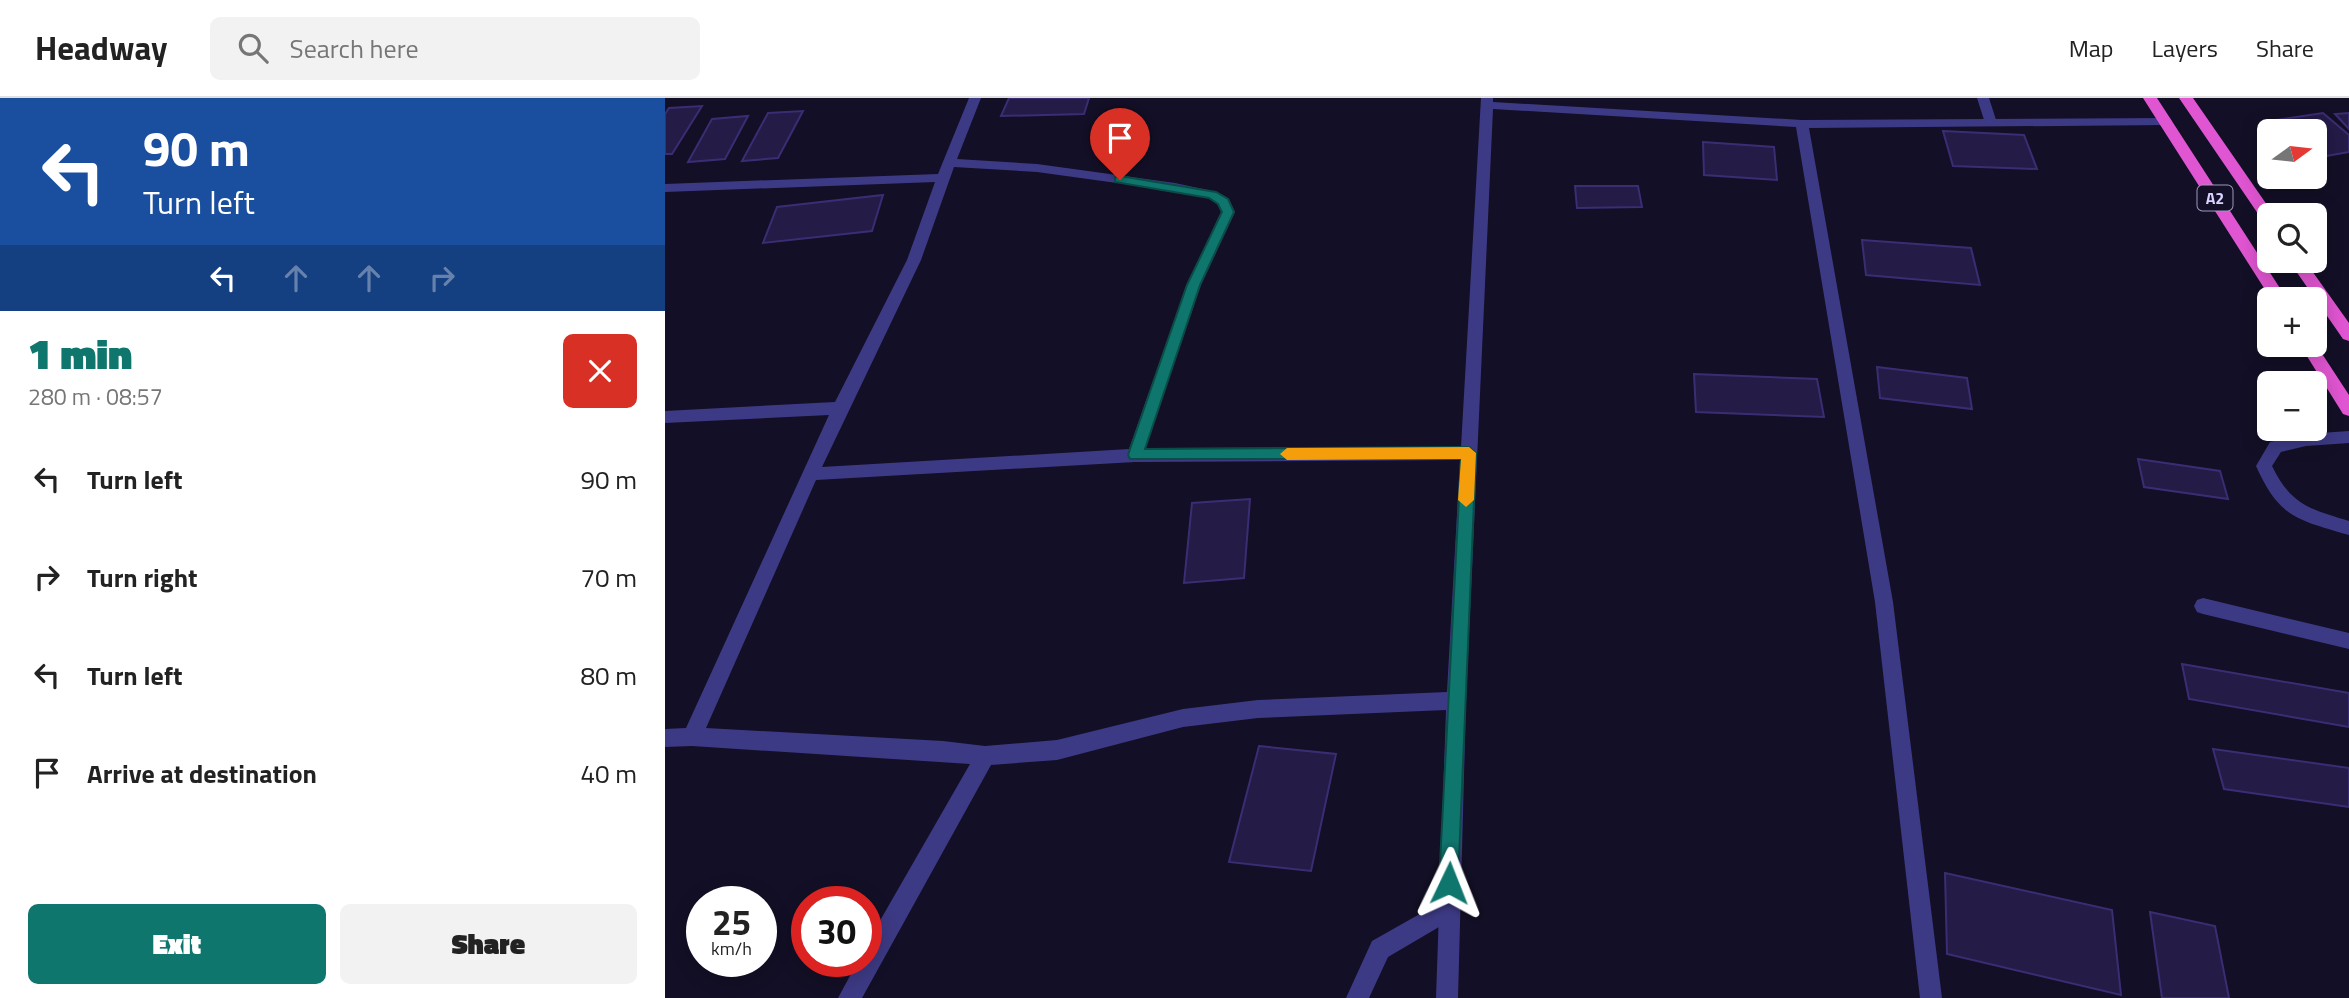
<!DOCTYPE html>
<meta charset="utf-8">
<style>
:root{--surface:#fff;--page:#f2f2f2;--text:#222;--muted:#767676;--line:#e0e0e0;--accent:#0f766e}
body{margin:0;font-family:"Titillium Web",sans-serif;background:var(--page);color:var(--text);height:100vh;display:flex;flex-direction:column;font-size:26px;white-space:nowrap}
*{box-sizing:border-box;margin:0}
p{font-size:23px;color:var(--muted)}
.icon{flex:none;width:38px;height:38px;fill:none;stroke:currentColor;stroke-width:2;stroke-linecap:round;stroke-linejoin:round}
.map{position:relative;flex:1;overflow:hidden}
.panel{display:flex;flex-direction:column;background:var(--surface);width:665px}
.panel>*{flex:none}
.hud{background:#1a4fa0;color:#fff;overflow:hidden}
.needle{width:46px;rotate:75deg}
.tools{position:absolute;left:1592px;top:21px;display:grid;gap:14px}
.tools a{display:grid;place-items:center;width:70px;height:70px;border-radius:10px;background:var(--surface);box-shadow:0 4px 18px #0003;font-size:35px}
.speed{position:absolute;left:21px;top:788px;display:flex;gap:14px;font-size:35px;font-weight:700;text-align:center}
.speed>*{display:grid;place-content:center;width:91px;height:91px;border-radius:50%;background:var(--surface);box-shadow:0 4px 18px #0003;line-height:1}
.speed small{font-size:18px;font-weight:400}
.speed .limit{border:10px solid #d22;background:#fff;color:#111}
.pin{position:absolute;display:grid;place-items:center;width:60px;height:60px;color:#fff;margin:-72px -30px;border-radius:50% 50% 50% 0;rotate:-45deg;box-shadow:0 0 7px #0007}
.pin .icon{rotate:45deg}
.me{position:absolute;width:77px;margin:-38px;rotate:2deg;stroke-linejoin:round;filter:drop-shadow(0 0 5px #0008)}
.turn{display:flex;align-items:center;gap:24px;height:147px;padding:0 28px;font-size:32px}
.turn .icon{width:91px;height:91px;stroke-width:2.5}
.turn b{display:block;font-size:49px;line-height:60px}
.lanes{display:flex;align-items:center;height:66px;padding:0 28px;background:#0003;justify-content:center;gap:35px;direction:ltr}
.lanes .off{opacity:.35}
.round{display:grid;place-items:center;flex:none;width:74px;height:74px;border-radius:10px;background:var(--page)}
.headline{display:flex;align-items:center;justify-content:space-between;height:119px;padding:0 28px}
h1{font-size:42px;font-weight:800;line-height:52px;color:var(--accent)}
.button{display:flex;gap:14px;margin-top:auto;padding:14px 28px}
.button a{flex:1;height:80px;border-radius:10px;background:var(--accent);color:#fff;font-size:28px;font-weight:800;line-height:80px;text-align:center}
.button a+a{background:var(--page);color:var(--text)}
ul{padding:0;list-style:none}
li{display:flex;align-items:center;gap:21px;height:98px;padding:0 28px}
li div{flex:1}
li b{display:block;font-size:26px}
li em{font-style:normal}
header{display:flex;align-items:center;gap:42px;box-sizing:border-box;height:98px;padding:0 35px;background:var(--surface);border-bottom:2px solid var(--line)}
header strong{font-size:33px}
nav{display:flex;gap:38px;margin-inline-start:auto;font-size:24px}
.search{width:490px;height:63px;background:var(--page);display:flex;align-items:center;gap:18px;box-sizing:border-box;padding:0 24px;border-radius:10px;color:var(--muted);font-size:26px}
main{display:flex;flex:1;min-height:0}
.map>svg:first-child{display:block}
</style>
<header>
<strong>Headway</strong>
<div class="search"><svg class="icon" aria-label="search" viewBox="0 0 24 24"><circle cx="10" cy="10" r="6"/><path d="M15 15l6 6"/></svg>Search here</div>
<nav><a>Map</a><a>Layers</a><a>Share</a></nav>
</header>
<main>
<section class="panel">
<div class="hud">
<div class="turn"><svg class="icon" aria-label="left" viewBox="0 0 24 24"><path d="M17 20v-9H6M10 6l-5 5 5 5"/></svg><div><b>90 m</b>Turn left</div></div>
<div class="lanes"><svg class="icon" aria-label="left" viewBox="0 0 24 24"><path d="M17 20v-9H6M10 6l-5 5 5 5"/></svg><svg class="icon off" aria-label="ahead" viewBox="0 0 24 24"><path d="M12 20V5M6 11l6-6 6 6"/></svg><svg class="icon off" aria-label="ahead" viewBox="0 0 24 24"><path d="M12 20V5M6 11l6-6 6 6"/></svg><svg class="icon off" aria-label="right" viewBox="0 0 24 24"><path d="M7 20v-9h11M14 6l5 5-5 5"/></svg></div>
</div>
<div class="headline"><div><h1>1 min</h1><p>280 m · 08:57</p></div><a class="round" style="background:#d93025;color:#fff"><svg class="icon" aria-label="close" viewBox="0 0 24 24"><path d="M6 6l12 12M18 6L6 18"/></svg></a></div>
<ul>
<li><svg class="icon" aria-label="left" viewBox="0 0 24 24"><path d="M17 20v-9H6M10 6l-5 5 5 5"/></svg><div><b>Turn left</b></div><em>90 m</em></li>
<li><svg class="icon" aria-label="right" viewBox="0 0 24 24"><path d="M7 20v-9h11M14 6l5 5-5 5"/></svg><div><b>Turn right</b></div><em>70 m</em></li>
<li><svg class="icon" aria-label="left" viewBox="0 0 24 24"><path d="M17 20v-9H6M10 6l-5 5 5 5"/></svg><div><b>Turn left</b></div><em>80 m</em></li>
<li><svg class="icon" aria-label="arrive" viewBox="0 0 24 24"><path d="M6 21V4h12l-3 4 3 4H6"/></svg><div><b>Arrive at destination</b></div><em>40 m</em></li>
</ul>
<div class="button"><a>Exit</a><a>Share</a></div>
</section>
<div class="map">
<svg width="1684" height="900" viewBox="0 0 1684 900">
<rect width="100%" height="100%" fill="#130f26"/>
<!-- building -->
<path fill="#241b47" stroke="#3b2d73" stroke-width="2" d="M 344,0 L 424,0 L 419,16 L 336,18 Z
M 37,8 L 7,56 L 0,56 L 0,16 L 4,10 Z
M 138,13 L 113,60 L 77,63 L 103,15 Z
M 1658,15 L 1684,37 L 1684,54 L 1650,60 L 1650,33 L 1608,33 L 1598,24 Z
M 1684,15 L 1684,31 L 1670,16 Z
M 83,18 L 60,61 L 23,64 L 47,21 Z
M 1278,33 L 1359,37 L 1372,71 L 1288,68 Z
M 1038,44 L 1109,49 L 1112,82 L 1039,77 Z
M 910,88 L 973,88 L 977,109 L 912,110 Z
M 218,97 L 207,133 L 98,145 L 112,109 Z
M 1197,142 L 1306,150 L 1315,187 L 1201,177 Z
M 1212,269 L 1302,280 L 1307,311 L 1215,300 Z
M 1029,276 L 1152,281 L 1159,319 L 1031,314 Z
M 1473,361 L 1555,373 L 1563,401 L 1479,389 Z
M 585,401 L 579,480 L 519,485 L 527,405 Z
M 1517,566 L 1684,595 L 1684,629 L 1524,601 Z
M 594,648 L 671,656 L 646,773 L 564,764 Z
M 1548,651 L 1684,670 L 1684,709 L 1559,691 Z
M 1280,775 L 1447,812 L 1456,897 L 1282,856 Z
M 1485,814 L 1550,828 L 1564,900 L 1497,900 Z"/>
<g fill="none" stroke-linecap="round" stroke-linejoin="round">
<!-- service -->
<path fill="#3d3a85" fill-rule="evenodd" d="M 1312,0 L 1324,0 L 1332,25 L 1330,28 L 1322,28 L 1320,25 Z
M 1684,333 L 1684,345 L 1641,348 L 1616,354 L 1607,368 C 1626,407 1645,411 1684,423 L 1684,437 C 1632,421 1615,421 1591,368 L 1605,344 L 1641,336 Z
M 1538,500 L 1684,535 L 1684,551 L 1538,516 L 1532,514 L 1529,508 L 1532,502 Z
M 783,800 L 791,803 L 794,811 L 791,819 L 723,859 L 704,900 L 681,900 L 707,843 Z"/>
<!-- minor -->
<path fill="#3d3a85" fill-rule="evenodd" d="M 304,0 L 316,0 L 292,61 L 372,66 L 510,85 L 552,94 L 564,101 L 570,114 L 536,187 L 480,350 L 796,349 L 816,0 L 828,0 L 828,4 L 1137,22 L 1505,20 L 1507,23 L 1501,27 L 1144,30 L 1228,504 L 1277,900 L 1255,900 L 1210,504 L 1131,29 L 828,11 L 801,603 L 793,900 L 771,900 L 781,612 L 593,620 L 518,629 L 392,662 L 326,667 L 197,900 L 173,900 L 193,863 L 201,863 L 201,847 L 305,666 L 27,648 L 0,649 L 0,631 L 21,630 L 164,317 L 0,325 L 0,313 L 170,304 L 242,162 L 270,84 L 0,94 L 0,86 L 273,76 ZM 289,69 L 372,74 L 510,93 L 543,100 L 553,106 L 556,114 L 522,187 L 464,351 L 157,369 L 256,162 ZM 795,362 L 782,594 L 593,602 L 518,611 L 392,642 L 320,648 L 278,643 L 41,630 L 151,382 L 470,364 Z"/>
<!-- trunk -->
<path fill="#e055d1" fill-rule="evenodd" d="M 1478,0 L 1492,0 L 1622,201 L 1606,201 Z
M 1514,0 L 1528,0 L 1609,117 L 1605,117 L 1605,128 L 1600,126 Z
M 1624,163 L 1640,163 L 1684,225 L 1684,243 L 1678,241 Z
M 1650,245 L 1684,297 L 1684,318 L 1678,316 L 1635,247 Z"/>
</g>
<!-- route -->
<path fill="#0f766e" stroke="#0a4d48" stroke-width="2" d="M 455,78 L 551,94 L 563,101 L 569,114 L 535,187 L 480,351 L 804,349 L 811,355 L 793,785 L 791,792 L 784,795 L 777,792 L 774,785 L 796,361 L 465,361 L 463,357 L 522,187 L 557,114 L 553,106 L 544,100 L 450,84 L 450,79 Z"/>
<!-- slow -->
<path fill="#f59e0b" d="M 804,349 L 811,355 L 809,402 L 801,409 L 793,402 L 796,361 L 622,362 L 615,356 L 622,350 Z"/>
<g text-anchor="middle" stroke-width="7" stroke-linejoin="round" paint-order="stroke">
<!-- shield labels -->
<rect fill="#130f26" stroke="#9e99be" stroke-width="2" x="1532.5" y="87.5" width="35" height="25" rx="5"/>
<g font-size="16" font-weight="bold" fill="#d9d4ff">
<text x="1550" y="106">A2</text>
</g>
</g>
</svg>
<div class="tools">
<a><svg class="needle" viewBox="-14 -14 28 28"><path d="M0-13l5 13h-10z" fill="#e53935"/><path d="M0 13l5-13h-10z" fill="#767676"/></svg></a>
<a><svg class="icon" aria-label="search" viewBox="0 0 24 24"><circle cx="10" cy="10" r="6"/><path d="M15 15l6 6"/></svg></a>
<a>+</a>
<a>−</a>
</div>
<div class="speed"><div>25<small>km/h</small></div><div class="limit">30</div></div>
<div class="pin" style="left:455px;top:82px;background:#d93025"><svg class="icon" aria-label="arrive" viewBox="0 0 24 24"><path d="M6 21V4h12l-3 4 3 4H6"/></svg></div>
<svg class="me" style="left:784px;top:785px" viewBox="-20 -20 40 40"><path d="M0-17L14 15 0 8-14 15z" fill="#0f766e" stroke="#fff" stroke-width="4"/></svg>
</div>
</main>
